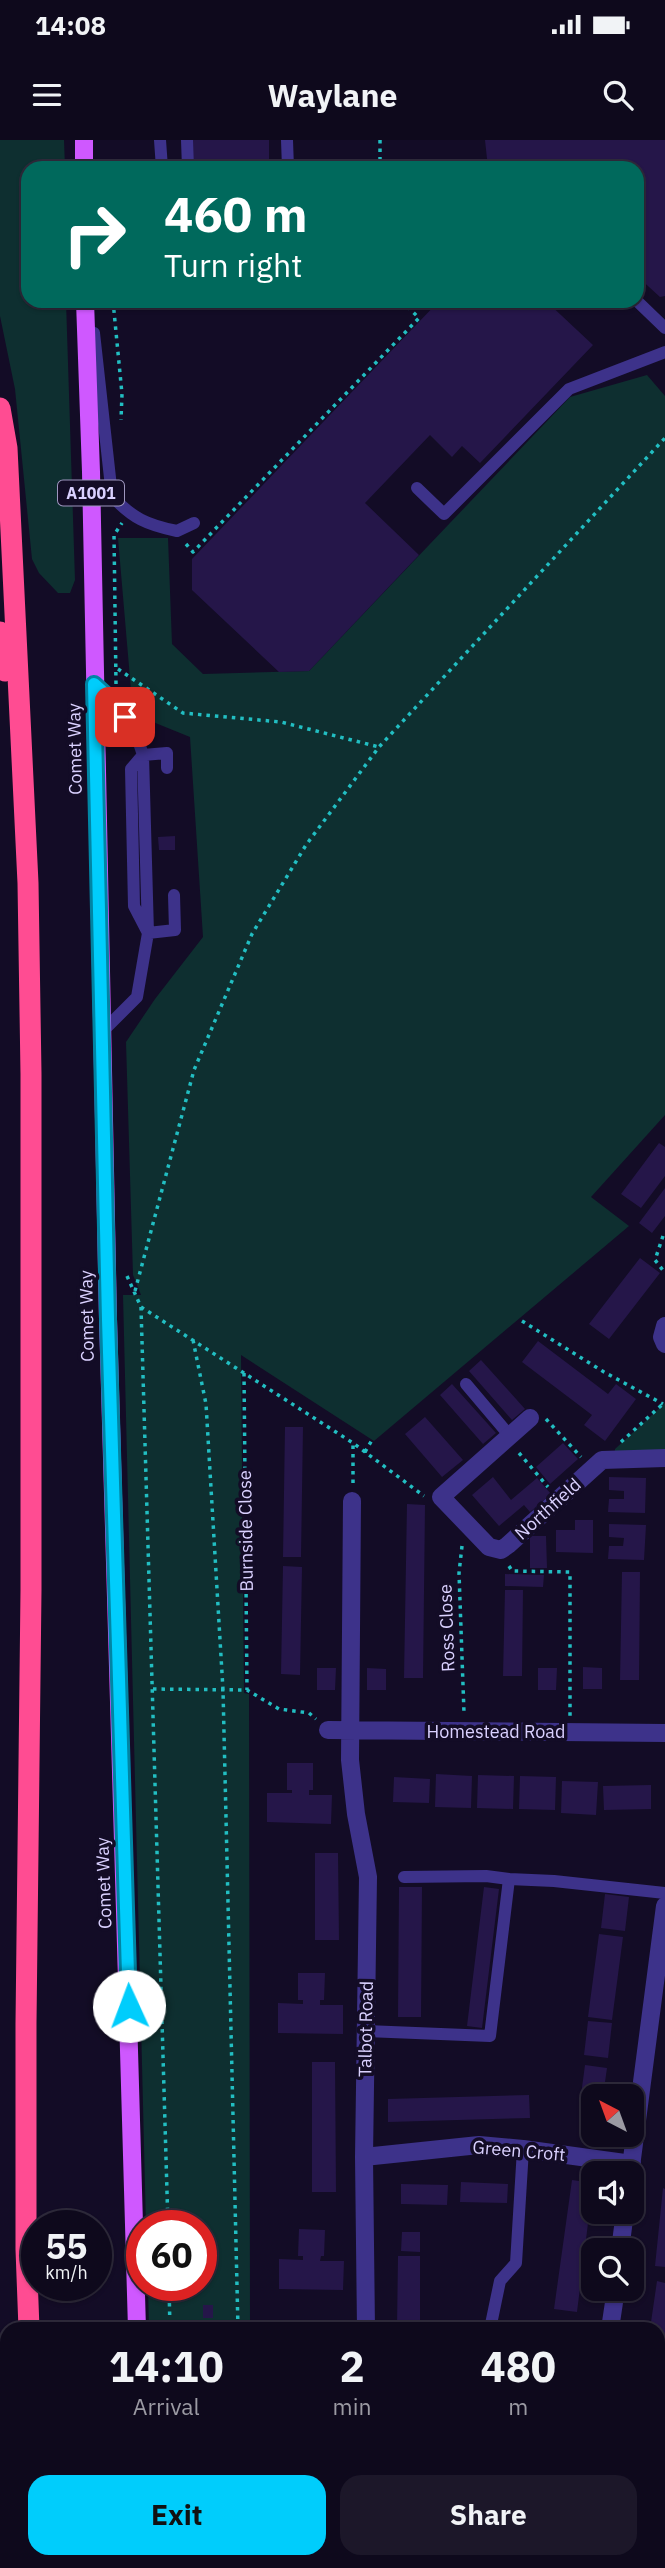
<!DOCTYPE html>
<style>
:root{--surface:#0e091c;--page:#1c1729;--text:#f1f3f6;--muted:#9b9aa3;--line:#2e2a3b;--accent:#00cdfc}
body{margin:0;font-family:"IBM Plex Sans",sans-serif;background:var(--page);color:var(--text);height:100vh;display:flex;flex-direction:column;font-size:26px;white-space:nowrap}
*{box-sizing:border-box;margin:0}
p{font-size:23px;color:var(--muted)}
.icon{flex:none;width:38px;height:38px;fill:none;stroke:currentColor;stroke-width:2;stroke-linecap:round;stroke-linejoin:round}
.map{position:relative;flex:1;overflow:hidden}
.details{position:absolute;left:0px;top:2182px;width:665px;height:247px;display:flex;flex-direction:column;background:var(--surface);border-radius:21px 21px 0 0;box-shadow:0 2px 5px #0004,0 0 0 2px var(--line)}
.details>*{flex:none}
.top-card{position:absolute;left:21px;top:21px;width:623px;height:147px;border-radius:21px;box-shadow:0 2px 5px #0004,0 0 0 2px var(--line);background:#00695c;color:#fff;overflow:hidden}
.needle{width:46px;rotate:319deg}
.tools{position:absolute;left:581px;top:1944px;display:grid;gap:14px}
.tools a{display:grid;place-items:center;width:63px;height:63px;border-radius:14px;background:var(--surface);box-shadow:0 2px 5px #0004,0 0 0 2px var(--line);font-size:35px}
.speed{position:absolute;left:21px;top:2070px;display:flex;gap:14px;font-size:35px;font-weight:700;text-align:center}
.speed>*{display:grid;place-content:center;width:91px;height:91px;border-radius:50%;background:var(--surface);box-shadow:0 2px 5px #0004,0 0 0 2px var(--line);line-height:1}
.speed small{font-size:18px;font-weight:400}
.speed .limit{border:10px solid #d22;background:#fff;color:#111}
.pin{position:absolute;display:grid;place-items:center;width:60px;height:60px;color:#fff;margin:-30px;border-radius:14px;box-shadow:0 4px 10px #0006}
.me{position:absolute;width:77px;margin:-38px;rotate:358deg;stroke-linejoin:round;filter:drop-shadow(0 0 5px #0008)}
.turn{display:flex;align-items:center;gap:24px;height:147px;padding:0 28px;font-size:32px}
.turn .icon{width:91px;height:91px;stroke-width:2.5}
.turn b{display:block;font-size:49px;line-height:60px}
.eta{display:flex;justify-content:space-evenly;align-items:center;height:119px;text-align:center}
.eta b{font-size:42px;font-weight:700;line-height:49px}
.action{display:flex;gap:14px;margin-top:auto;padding:14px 28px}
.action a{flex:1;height:80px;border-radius:21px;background:var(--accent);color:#111;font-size:28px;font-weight:700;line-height:80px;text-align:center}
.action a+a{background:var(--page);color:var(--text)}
.status{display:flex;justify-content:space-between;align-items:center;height:49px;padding:0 35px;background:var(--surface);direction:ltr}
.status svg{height:19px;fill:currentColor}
header{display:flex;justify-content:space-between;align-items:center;height:91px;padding:0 28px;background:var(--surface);font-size:32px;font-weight:700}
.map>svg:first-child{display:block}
</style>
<div class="status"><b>14:08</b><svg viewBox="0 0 49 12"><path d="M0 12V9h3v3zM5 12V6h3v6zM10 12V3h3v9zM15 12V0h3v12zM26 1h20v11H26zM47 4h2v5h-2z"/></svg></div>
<header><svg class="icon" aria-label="menu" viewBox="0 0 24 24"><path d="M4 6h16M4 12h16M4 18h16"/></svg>Waylane<svg class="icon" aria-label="search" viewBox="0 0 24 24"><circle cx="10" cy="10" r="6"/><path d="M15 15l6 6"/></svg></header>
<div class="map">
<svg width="665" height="2428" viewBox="0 0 665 2428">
<rect width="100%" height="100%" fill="#130c26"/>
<!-- green -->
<path fill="#0e2f30" d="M 0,0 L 64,0 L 65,28 L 28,28 L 28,161 L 66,161 L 75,440 L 70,453 L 58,453 L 39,433 L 32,419 L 15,249 L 0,176 Z
M 647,235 L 665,256 L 665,975 L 591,1057 L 629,1086 L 374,1301 L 241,1215 L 244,1553 L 249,1554 L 250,2189 L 149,2189 L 148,2146 L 201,2146 L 201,2086 L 146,2086 L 123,1155 L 141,1155 L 133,1135 L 126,902 L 155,859 L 203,797 L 190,597 L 153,582 L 131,550 L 118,398 L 168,398 L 172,504 L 203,534 L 309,531 L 570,257 Z
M 665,1263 L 665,1313 L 615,1314 L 615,1309 Z
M 159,2422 L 250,2422 L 250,2426 L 299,2426 L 299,2428 L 159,2428 Z"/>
<!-- building -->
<path fill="#251649" d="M 189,0 L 269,0 L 269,25 L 189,26 Z
M 485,0 L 665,0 L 665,156 L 660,157 L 637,136 L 637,28 L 488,28 Z
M 439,161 L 546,161 L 593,205 L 480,323 L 462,306 L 452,317 L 430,295 L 365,363 L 419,415 L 309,531 L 279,532 L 192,450 L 192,419 Z
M 175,696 L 175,710 L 159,710 L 158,697 Z
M 659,1003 L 665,1007 L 665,1036 L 641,1068 L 621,1054 Z
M 665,1048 L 665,1076 L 652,1093 L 639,1083 Z
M 640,1118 L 660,1133 L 609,1199 L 589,1184 Z
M 538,1201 L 608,1254 L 616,1244 L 636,1259 L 605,1301 L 584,1285 L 592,1275 L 522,1222 Z
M 481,1220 L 525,1269 L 512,1280 L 469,1231 Z
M 452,1244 L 496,1293 L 483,1304 L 440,1255 Z
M 425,1277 L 463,1320 L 442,1337 L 405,1294 Z
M 285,1287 L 303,1287 L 301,1417 L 283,1417 Z
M 563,1303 L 578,1319 L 550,1344 L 536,1327 Z
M 493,1337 L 511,1360 L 537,1338 L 551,1354 L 530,1372 L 524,1365 L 499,1386 L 472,1355 Z
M 609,1337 L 646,1338 L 645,1373 L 608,1372 L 609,1359 L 624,1359 L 624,1351 L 609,1350 Z
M 407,1364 L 425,1365 L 423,1538 L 404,1538 Z
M 575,1380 L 593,1380 L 593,1413 L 556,1412 L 556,1390 L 575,1390 Z
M 609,1384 L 646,1385 L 644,1420 L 608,1419 L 609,1406 L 623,1406 L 624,1398 L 609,1397 Z
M 530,1396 L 546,1396 L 547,1428 L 530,1428 Z
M 283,1426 L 302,1427 L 300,1535 L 281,1534 Z
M 622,1432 L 640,1432 L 639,1540 L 620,1540 Z
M 505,1434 L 544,1435 L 543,1447 L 505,1446 Z
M 505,1450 L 523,1450 L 522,1536 L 503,1536 Z
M 583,1527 L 602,1528 L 602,1549 L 583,1549 Z
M 317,1528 L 336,1528 L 335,1550 L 317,1550 Z
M 367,1528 L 386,1529 L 386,1550 L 367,1550 Z
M 538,1528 L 557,1528 L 556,1550 L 538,1550 Z
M 287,1623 L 313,1623 L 313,1650 L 309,1650 L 309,1655 L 332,1655 L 331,1684 L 267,1682 L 267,1653 L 292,1653 L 292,1650 L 287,1650 Z
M 436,1634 L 472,1636 L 471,1668 L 435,1667 Z
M 478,1635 L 514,1636 L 513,1669 L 477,1668 Z
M 520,1636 L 556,1637 L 555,1670 L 519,1669 Z
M 394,1637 L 430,1639 L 429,1663 L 393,1662 Z
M 562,1641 L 598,1642 L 596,1675 L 561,1673 Z
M 651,1645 L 651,1669 L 604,1670 L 603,1646 Z
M 315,1713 L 338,1713 L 339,1800 L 315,1800 Z
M 399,1747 L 422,1747 L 421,1877 L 398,1877 Z
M 484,1747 L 499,1749 L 482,1888 L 467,1886 Z
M 605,1754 L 629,1757 L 625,1791 L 601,1788 Z
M 599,1794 L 623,1797 L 612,1880 L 588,1877 Z
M 298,1833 L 325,1833 L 324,1860 L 320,1860 L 320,1865 L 343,1865 L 343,1894 L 278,1893 L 278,1863 L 303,1864 L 303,1860 L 298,1860 Z
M 588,1881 L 612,1883 L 608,1918 L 584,1915 Z
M 312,1922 L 335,1922 L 336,2052 L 312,2052 Z
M 585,1925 L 607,1928 L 603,1956 L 593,1956 L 593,1972 L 579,1970 Z
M 529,1955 L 530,1978 L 388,1982 L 388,1959 Z
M 572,2040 L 593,2043 L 577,2172 L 554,2169 Z
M 461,2042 L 508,2044 L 507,2063 L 460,2062 Z
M 401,2044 L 448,2045 L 447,2065 L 401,2064 Z
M 663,2048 L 665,2049 L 665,2127 L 655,2126 Z
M 299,2089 L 325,2090 L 324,2116 L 321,2116 L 320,2121 L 344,2121 L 343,2150 L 279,2149 L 279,2119 L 303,2120 L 303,2116 L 298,2116 Z
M 402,2092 L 420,2092 L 420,2112 L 401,2111 Z
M 398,2116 L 420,2116 L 420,2189 L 397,2189 Z
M 657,2141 L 665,2143 L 665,2230 L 658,2229 L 658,2189 L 650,2189 Z
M 203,2165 L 213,2165 L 213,2178 L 203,2178 Z
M 315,2180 L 338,2180 L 338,2189 L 315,2189 Z
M 491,2422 L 521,2422 L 516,2428 L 486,2428 Z
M 605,2422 L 628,2422 L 626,2428 L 602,2428 Z"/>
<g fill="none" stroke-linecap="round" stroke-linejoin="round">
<!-- path -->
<path stroke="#22bec2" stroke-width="3.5" stroke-dasharray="3.5 5" stroke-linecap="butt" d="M 380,0 L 380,28
M 113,161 L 122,254 L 121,280
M 186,404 L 193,412 L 419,178 L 408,167 L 407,161
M 118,529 L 183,573 L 281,582 L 379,607
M 116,544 L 114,395 L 122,383
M 663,1096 L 655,1120 L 665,1133
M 127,1136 L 141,1167 L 168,2086
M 135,1151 L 194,930 L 252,794 L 306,705 L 379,607 L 665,298
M 141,1167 L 353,1303 L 424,1356
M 522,1181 L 604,1232 L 663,1264
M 193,1200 L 206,1264 L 223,1550 L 238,2189
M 244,1233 L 247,1550
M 546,1279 L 581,1317
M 621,1302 L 665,1262
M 365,1312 L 372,1300
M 519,1313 L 548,1347
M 353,1343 L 353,1303
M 462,1406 L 459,1433 L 464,1573
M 509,1426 L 512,1431 L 570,1432 L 570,1576
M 153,1549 L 247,1550 L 279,1569 L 309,1573 L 316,1579
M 169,2146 L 170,2189
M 448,2422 L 455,2428
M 177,2427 L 313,2422"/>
<!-- service -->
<path stroke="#3d328a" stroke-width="12" d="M 160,0 L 162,28
M 187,0 L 188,28
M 287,0 L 288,28
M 255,25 L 255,28
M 265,25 L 265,28
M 199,26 L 199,28
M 209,26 L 209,28
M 219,26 L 219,28
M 237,26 L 237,28
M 637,161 L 665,188
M 94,193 L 112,356 C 132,378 147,385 177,391 L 194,383
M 417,348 L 444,374 L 569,249 L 665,212
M 94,544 C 120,568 133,581 143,615 L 148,793 L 175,790 L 174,755
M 103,891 L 137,857 L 148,793 L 134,766 L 131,629 L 143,615 L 167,613 L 167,628
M 466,1244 L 510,1296
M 404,1737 L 486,1736 L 509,1739
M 366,1891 L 490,1896 L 509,1739 L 554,1741 L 665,1753
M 490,2189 L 500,2141 L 516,2123 L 523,2009
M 658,2395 L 665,2397"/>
<!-- minor -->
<path stroke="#3d328a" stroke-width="18" d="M 665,1186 L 662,1197 L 665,1204
M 530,1278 L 441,1357 L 489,1407 L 501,1410 L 508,1405 L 602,1320 L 665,1318
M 352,1361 L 350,1620 L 356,1674 L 368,1737 L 364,2017 L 366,2189
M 328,1590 L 665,1593
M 364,2017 L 479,2005 L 523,2009 L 632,2024"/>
<!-- tertiary -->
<path stroke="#3d328a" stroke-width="18" d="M 630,2034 L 665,1766
M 620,2110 L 625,2072
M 610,2189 L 616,2149
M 560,2428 L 565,2422"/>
<!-- primary -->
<path stroke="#cf58ff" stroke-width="18" d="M 84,28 L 84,0
M 85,161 L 91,332 L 108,1179 L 137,2189
M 144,2422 L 144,2428"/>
<!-- motorway -->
<path stroke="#ff4c92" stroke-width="21" d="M 0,268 L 7,308 L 28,743 L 31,934 L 31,1450 L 26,1884 L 26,2109 L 29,2189
M 0,492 L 5,531
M 41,2422 L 41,2428"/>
</g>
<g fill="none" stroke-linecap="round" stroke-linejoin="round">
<!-- route casing -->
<g stroke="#0085a4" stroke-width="18">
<path id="route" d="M 125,577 L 115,563 L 94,544 L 108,1179 L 129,1866"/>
</g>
<!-- route -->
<use href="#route" stroke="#00cdfc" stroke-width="12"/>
</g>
<g text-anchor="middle" stroke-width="7" stroke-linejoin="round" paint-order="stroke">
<!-- shield labels -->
<rect fill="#130c26" stroke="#9e96be" stroke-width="2" x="58" y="340.5" width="66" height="25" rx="5"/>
<g font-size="16" font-weight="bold" fill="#dad1ff">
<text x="91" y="359">A1001</text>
</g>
<!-- street labels -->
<g font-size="18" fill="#dad1ff" stroke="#130c26">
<text transform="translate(75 609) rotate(-91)" y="6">Comet Way</text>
<text transform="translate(87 1176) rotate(-91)" y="6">Comet Way</text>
<text transform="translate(548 1369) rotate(-42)" y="6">Northfield</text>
<text transform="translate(246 1391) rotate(-91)" y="6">Burnside Close</text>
<text transform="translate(447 1488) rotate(-92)" y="6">Ross Close</text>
<text x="496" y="1598">Homestead Road</text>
<text transform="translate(104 1743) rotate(-92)" y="6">Comet Way</text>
<text transform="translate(366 1889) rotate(-89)" y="6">Talbot Road</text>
<text transform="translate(519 2011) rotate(5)" y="6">Green Croft</text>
</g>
</g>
</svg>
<div class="tools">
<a><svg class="needle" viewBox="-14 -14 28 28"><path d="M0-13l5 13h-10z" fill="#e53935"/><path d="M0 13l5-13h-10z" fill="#9b9aa3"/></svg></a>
<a><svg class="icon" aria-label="sound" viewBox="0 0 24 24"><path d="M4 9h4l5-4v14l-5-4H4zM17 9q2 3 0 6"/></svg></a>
<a><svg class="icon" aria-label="search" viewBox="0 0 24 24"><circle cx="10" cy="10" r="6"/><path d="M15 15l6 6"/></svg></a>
</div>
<div class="speed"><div>55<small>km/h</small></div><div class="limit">60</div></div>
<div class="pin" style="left:125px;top:577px;background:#d93025"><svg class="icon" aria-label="arrive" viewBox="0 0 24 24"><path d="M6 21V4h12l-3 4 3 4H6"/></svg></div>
<svg class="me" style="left:129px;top:1866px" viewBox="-20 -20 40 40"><circle r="19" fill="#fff"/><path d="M0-13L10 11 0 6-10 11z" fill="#00cdfc"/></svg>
<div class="top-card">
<div class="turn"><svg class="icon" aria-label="right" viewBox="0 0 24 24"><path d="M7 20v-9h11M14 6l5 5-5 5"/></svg><div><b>460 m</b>Turn right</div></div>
</div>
<section class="details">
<div class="eta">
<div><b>14:10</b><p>Arrival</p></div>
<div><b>2</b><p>min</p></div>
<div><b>480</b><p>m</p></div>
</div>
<div class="action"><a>Exit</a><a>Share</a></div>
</section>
</div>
